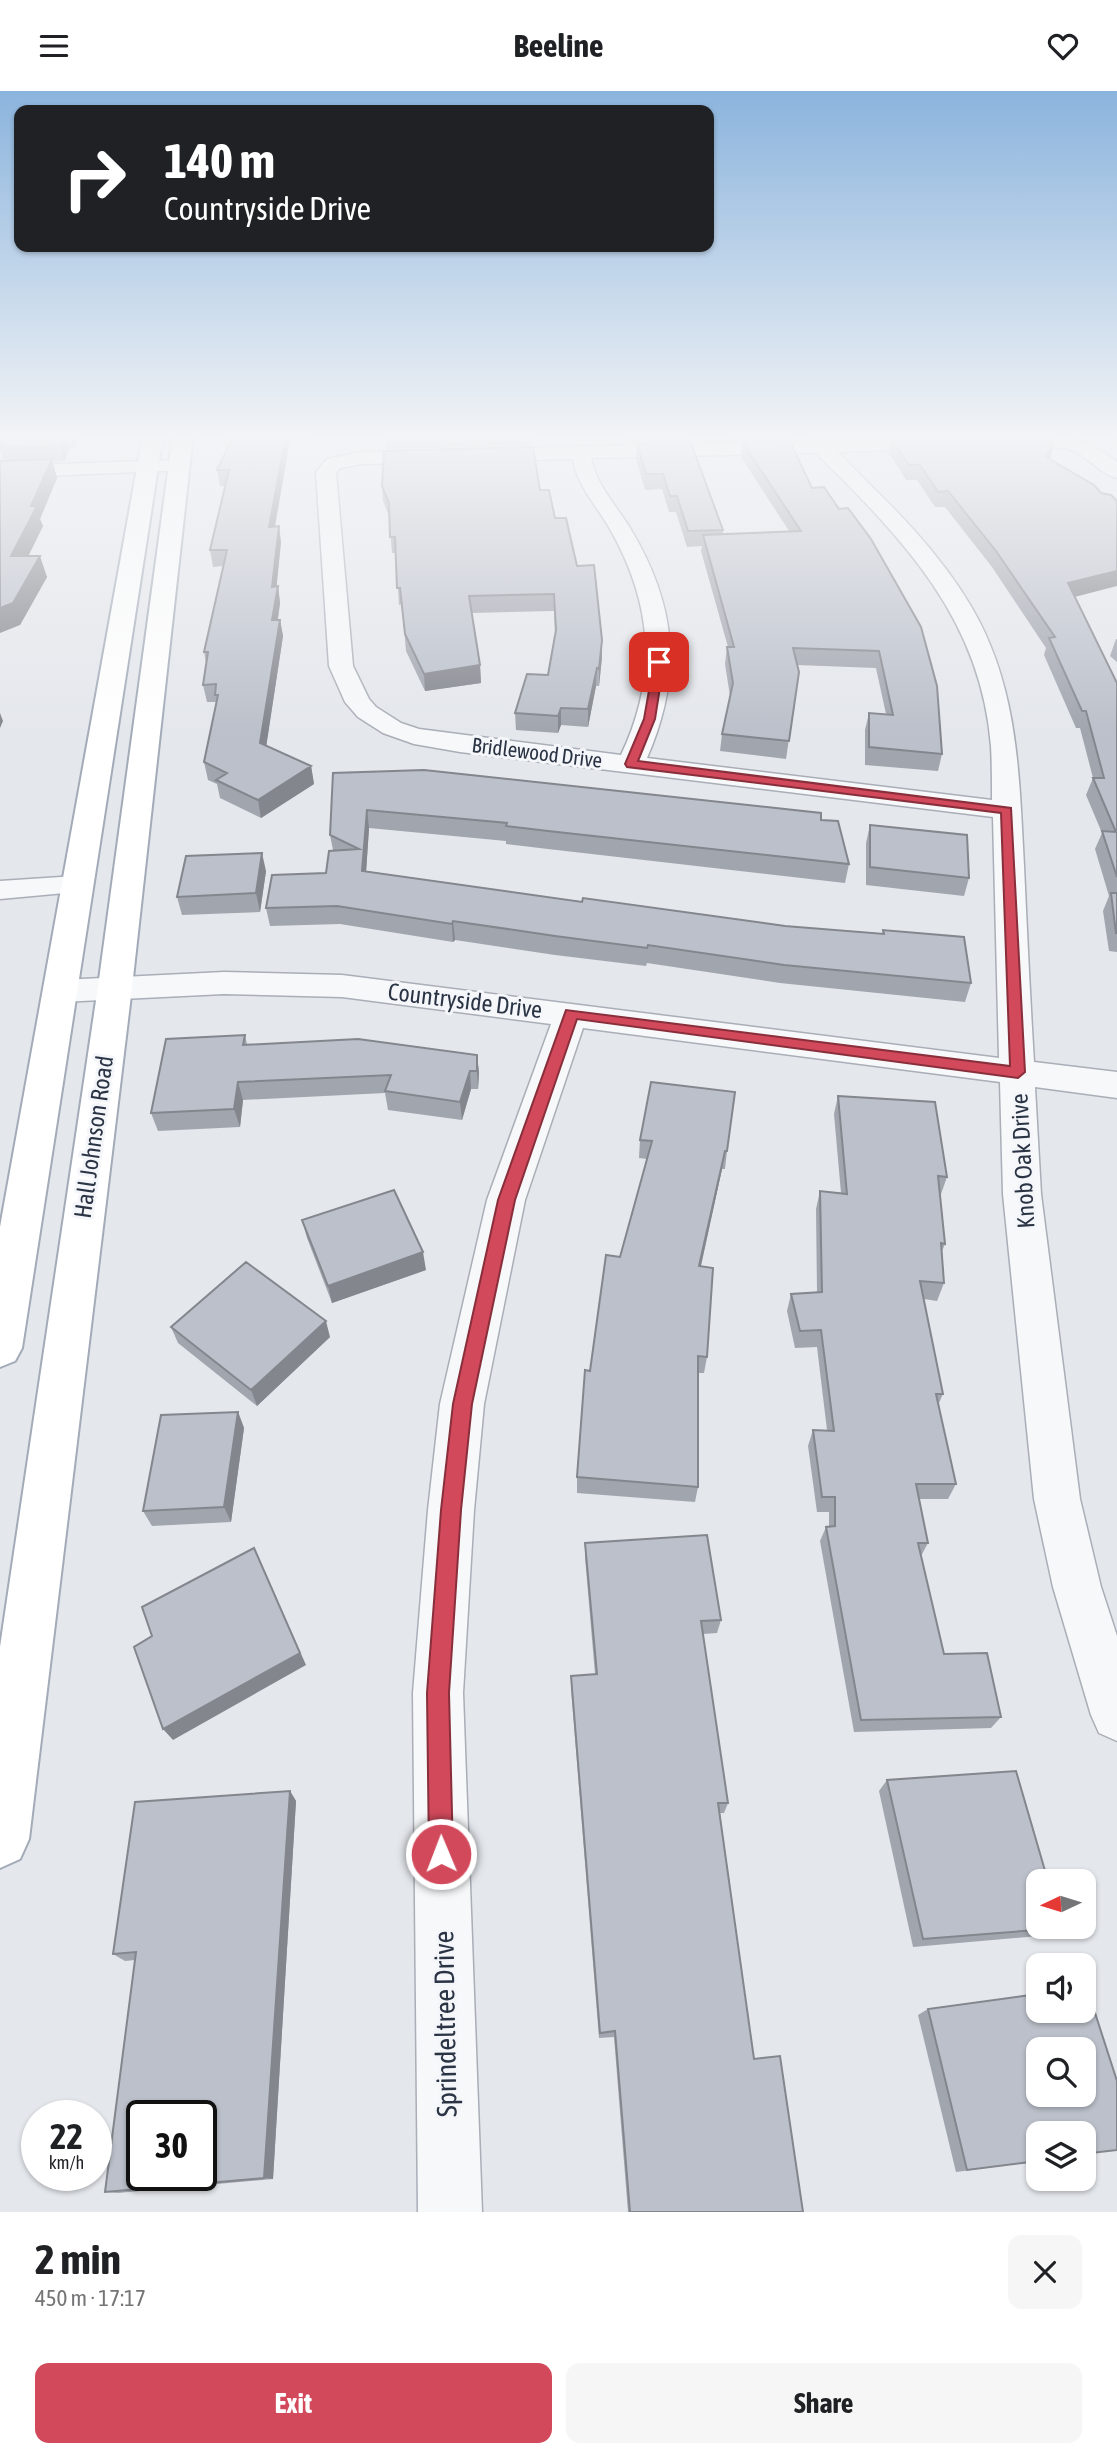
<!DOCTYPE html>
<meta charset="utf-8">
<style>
:root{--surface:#fff;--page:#f6f6f6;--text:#202124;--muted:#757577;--accent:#d1495b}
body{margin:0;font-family:"Asap Condensed",sans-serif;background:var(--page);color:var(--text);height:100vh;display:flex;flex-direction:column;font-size:26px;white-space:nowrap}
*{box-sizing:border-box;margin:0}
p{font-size:23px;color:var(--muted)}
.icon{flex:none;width:38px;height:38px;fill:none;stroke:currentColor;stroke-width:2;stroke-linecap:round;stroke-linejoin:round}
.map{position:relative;height:2121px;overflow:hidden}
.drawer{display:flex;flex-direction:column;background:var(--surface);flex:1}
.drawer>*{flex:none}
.hud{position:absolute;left:14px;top:14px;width:700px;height:147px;border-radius:14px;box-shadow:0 2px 5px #0004;background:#202124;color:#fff;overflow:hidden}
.needle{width:46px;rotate:266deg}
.controls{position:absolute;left:1026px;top:1778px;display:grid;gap:14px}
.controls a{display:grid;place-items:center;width:70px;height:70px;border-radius:14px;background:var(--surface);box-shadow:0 2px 5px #0004;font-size:35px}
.speed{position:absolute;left:21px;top:2009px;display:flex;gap:14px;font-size:35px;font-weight:700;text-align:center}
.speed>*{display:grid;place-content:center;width:91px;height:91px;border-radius:50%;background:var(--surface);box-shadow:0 2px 5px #0004;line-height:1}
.speed small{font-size:18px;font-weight:400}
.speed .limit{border:4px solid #111;border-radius:10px;background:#fff;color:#111}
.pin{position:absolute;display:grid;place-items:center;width:60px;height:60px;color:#fff;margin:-30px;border-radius:14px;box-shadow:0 4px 10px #0006}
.me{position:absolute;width:77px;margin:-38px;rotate:359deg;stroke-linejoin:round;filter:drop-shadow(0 0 5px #0008)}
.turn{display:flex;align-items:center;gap:24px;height:147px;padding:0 35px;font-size:32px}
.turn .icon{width:91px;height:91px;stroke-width:2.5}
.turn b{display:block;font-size:49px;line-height:60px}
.round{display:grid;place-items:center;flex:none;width:74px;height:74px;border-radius:14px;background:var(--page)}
.headline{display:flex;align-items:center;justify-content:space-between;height:119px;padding:0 35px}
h1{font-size:42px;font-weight:700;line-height:52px}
.primary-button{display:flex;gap:14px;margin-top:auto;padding:14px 35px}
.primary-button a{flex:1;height:80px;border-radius:14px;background:var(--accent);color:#fff;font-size:28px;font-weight:700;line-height:80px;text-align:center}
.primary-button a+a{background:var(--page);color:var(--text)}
header{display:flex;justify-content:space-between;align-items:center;height:91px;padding:0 35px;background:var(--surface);font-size:32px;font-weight:700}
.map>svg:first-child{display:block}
</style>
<header><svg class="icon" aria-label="menu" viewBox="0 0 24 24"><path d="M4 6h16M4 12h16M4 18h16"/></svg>Beeline<svg class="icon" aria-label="heart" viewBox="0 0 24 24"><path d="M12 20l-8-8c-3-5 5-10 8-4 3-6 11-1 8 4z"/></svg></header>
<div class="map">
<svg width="1117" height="2121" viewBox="0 0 1117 2121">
<rect width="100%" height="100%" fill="#e4e7ec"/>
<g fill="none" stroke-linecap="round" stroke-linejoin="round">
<!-- minor casing -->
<g stroke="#a9aeb7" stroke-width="3">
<path id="minor" d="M 1037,345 C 1068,344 1093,351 1117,371 L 1117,387 C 1097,382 1085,360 1064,357 C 1047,354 1002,363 993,352 L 1002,346 Z
M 941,347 L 950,353 L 948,357 L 837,361 C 886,409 937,457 972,517 C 1019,598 1019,685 1024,775 C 1027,840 1030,906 1034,971 L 1117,981 L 1117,1007 L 1035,996 L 1041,1103 L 1080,1408 L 1101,1496 L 1117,1545 L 1117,1650 L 1099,1642 L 1091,1624 L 1053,1496 L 1034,1408 L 1003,1103 L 1000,991 L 583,937 L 525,1109 L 484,1313 L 474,1419 L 463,1602 L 482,2121 L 418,2121 L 413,1602 L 428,1419 L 440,1313 L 487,1109 L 551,933 L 342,906 L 224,903 L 61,911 L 49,908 L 45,900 L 49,892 L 61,889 L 224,881 L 342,884 L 999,967 L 993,726 L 460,661 L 414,653 L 383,642 L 358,626 L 345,611 L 329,575 L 316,381 L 327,368 L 362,361 ZM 816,362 C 902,447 981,527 991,655 C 992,673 992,691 992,709 L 647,667 C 683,584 677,515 630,437 C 616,414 596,394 591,367 ZM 573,368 C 577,395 597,415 610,438 C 653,514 658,586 621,664 L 419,638 L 401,632 L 376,616 L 369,608 L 353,575 L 336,382 L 340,377 L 362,373 Z
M 177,369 L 184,371 L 187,375 L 184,379 L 0,387 L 0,375 Z
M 76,785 L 87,788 L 91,794 L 87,800 L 0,808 L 0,790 Z"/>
</g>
<!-- major casing -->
<g stroke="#a3abb8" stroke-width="4">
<path id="major" d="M 143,344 L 163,344 L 22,1257 L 15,1270 L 0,1276 L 0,1136 Z
M 173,344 L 193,344 L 132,896 L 29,1748 L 20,1768 L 0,1777 L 0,1556 L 98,896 Z"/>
</g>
<!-- minor -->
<use href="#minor" fill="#f7f8fa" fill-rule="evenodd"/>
<!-- major -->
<use href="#major" fill="#fff" fill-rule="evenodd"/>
</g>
<!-- wall -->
<path fill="#a1a5ae" d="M 0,344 L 99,344 L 80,345 L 74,357 L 70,357 L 64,370 L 52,371 L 57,387 L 40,428 L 43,435 L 28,465 L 47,486 L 20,534 L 4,370 L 1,361 L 0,361 Z
M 234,344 L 616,344 L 531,346 L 531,354 L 386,358 L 385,345 L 290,348 L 275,435 L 281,451 L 276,495 L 278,495 L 280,512 L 278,529 L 280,529 L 283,545 L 266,655 L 311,675 L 314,693 L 261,727 L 220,707 L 217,693 L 208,689 L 204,671 L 217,611 L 207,611 L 203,594 L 206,572 L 204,561 L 223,475 L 213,476 L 210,459 L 225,395 L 220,395 L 217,379 Z
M 629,344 L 685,344 L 684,350 L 631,352 Z
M 727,344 L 780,344 L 779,348 L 730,349 Z
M 877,344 L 961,344 L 878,346 Z
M 891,347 L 1050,368 L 1075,506 L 1117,592 L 1117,861 L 1109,860 L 1103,820 L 1109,805 L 1095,758 L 1102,742 L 1086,704 L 1093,687 L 1080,637 L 1076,637 L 1044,564 L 1046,557 L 992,476 L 945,416 L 935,416 L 917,389 L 906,389 L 889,362 Z
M 789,349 L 942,663 L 938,680 L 865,674 L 865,639 L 869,622 L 886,623 L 876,577 L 797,574 L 799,581 L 786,668 L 720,660 L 722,643 L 730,605 L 725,573 L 727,556 L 728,556 L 701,460 L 702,455 L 687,456 L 676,421 L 669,421 L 662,398 L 645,399 L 636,368 L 637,353 L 723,439 L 723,443 L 789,440 L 741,366 L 742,351 Z
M 382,395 L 540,399 L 555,427 L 577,475 L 602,566 L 599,595 L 596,595 L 588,636 L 561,634 L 558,642 L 516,639 L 515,622 L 548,584 L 555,543 L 554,520 L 472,522 L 480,574 L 481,592 L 425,600 L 406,560 L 402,513 L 399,514 L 396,462 L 392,462 L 389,425 L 383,410 Z
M 1116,548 L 1117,548 L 1117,571 L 1110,565 Z
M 333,682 L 821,729 L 849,773 L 845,792 L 548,758 L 506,753 L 506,750 L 369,737 L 366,780 L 582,811 L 785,835 L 882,843 L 883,839 L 971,892 L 965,911 L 780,892 L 647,872 L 646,875 L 555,864 L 455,849 L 453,851 L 340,833 L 270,835 L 266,817 L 326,782 L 333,759 L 330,744 Z
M 870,734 L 969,787 L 964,805 L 866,794 L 866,752 Z
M 266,780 L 260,821 L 182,824 L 177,806 Z
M 245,944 L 247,953 L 477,964 L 479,982 L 478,998 L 471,998 L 462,1029 L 388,1019 L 385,1002 L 243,1009 L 240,1036 L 158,1040 L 151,1022 Z
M 838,1005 L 947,1086 L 941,1103 L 940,1103 L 945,1153 L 942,1160 L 944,1192 L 937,1210 L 924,1208 L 943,1303 L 938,1314 L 956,1393 L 948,1408 L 919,1408 L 928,1452 L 921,1465 L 944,1563 L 1001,1626 L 991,1637 L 854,1641 L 820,1450 L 826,1436 L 829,1436 L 829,1421 L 817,1421 L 808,1355 L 813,1339 L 827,1339 L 817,1256 L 795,1257 L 787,1220 L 791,1203 L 817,1201 L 816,1118 L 820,1100 L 841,1102 L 834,1023 Z
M 640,1049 L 727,1060 L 725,1078 L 722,1078 L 701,1175 L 707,1266 L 704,1282 L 698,1282 L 698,1396 L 695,1411 L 577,1402 L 577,1386 L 590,1280 L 647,1068 L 639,1067 Z
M 302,1129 L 426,1179 L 332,1212 L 307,1147 Z
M 171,1236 L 330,1246 L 257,1315 L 178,1252 Z
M 238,1321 L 244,1337 L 231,1431 L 152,1435 L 143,1420 Z
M 585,1452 L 721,1529 L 717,1542 L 703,1543 L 728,1712 L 724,1722 L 720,1722 L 754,1968 L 803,2121 L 628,2121 L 614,1946 L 599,1947 L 571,1597 L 571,1585 L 595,1583 L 585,1466 Z
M 887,1689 L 1061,1837 L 1049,1844 L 913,1856 L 879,1700 Z
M 290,1700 L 296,1710 L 273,2088 L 118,2102 L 105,2101 L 135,1869 L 125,1870 L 113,1863 Z
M 928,1918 L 1038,2070 L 956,2081 L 918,1924 Z"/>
<!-- shaded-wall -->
<path fill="#83868d" d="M 65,344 L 66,344 L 70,357 L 64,370 L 60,355 Z
M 70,344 L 80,344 L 74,357 Z
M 286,344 L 290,344 L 290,348 L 272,452 L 269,436 Z
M 1054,353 L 1050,368 L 1046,366 Z
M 52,368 L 57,387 L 40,428 L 43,435 L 18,486 L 11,465 L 31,415 Z
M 279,435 L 281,451 L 275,512 L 278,495 L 280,512 L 275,546 L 272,529 L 272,496 Z
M 40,465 L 47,486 L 20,534 L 0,542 L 0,517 Z
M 1117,480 L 1117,495 L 1063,509 L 1068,492 Z
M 280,529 L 283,545 L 264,670 L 260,652 Z
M 602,549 L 602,566 L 599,595 L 599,578 Z
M 480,574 L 481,592 L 425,600 L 424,583 Z
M 597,577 L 596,595 L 588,636 L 588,618 Z
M 561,617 L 561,634 L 558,642 L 558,625 Z
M 0,622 L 3,630 L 0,637 Z
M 311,675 L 314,693 L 261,727 L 258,709 Z
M 367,719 L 369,737 L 365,798 L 362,780 Z
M 262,762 L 266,780 L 260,821 L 256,802 Z
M 453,830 L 455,849 L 453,851 L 452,833 Z
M 477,964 L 479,982 L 478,998 L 477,980 Z
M 470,980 L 471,998 L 462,1029 L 460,1011 Z
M 238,991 L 243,1009 L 240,1036 L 234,1018 Z
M 725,1060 L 722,1078 L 697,1192 L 699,1175 Z
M 423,1161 L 426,1179 L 332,1212 L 328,1195 Z
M 326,1230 L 330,1246 L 257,1315 L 251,1299 Z
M 238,1321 L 244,1337 L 231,1431 L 224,1416 Z
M 254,1457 L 306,1574 L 173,1649 L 163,1638 Z
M 290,1700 L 296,1710 L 273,2088 L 264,2087 Z"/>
<!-- building -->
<path fill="#bbc0ca" stroke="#83868d" stroke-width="2" fill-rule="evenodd" d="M 0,344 L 65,344 L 60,355 L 0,357 L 6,345 L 0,345 Z
M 234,344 L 286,344 L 269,436 L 279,435 L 272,496 L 278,495 L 272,529 L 280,529 L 260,652 L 311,675 L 258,709 L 216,689 L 227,682 L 204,671 L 218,604 L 215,604 L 216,593 L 203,594 L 208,561 L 204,561 L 227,459 L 210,459 L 229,379 L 217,379 Z
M 1045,344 L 1054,353 L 1046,366 L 1094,394 L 1101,402 L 1111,404 L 1117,410 L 1117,480 L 1068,492 L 1117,592 L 1117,786 L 1102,740 L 1116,741 L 1093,687 L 1104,687 L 1086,620 L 1082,620 L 1049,547 L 1055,546 L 996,460 L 948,400 L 938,401 L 920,374 L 909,374 L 891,347 Z
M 789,349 L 812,397 L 824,396 L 839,418 L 848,417 L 871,448 L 921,536 L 937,595 L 942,663 L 869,656 L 869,622 L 893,624 L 879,560 L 793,557 L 799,581 L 789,650 L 722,643 L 733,592 L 727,556 L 734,556 L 703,444 L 801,440 L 742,351 Z
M 691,352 L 723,439 L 688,440 L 677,405 L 670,405 L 663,383 L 646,383 L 637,353 Z
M 533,356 L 540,399 L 549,399 L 555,427 L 566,427 L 577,475 L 594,474 L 602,549 L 599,578 L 597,577 L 588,618 L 561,617 L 558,625 L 515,622 L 527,583 L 548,584 L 556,539 L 554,503 L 469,505 L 480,574 L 424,583 L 405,543 L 400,497 L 397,497 L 395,446 L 390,446 L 389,412 L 382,395 L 384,360 Z
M 52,368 L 31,415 L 37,415 L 11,465 L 40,465 L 13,512 L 0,517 L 0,370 Z
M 424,679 L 821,722 L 821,729 L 838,730 L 849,773 L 548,740 L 506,735 L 507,732 L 367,719 L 362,780 L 582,811 L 583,807 L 785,835 L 884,843 L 883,839 L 964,846 L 971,892 L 784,874 L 648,854 L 647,857 L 555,845 L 453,830 L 452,833 L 337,815 L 266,817 L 272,784 L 326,782 L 329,760 L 359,758 L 330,744 L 333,682 Z
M 870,734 L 967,744 L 969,787 L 870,776 Z
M 262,762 L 256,802 L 177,806 L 186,765 Z
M 1111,802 L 1117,802 L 1117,842 L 1116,842 Z
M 245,944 L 243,954 L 358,948 L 477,964 L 477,980 L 470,980 L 460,1011 L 385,1000 L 391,984 L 238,991 L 234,1018 L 151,1022 L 166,948 Z
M 651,991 L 735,1001 L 727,1060 L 725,1060 L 699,1175 L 713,1177 L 707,1266 L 698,1265 L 698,1396 L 577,1386 L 585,1279 L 590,1280 L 606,1164 L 620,1166 L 652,1050 L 640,1049 Z
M 838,1005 L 935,1011 L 947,1086 L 938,1085 L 945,1153 L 941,1152 L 944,1192 L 920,1190 L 943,1303 L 936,1303 L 956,1393 L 916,1393 L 928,1452 L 918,1452 L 944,1563 L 987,1562 L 1001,1626 L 861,1629 L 826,1436 L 835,1435 L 835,1406 L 822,1406 L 813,1339 L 834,1340 L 821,1239 L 800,1240 L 791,1203 L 822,1201 L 820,1100 L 847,1103 Z
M 394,1099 L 423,1161 L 328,1195 L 302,1129 Z
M 246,1171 L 326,1230 L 251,1299 L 171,1236 Z
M 238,1321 L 224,1416 L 143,1420 L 161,1324 Z
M 707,1444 L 721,1529 L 701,1530 L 728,1712 L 718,1712 L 754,1968 L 780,1965 L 803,2121 L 630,2121 L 615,1940 L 600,1942 L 571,1585 L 597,1583 L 585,1452 Z
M 254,1457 L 300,1562 L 163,1638 L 134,1556 L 152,1545 L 142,1516 Z
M 1016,1680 L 1048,1790 L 1038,1790 L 1038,1836 L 1061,1836 L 1061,1837 L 923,1848 L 887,1689 Z
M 290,1700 L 264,2087 L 105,2101 L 136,1861 L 113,1863 L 135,1711 ZM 142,2025 L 201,2025 L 201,2084 L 142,2084 Z
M 1083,1897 L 1087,1897 L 1117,1990 L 1117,2059 L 1083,2063 L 1083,2042 L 1038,2042 L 1038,2070 L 967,2079 L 928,1918 L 1038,1903 L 1038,1920 L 1083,1920 ZM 1038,1958 L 1083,1958 L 1083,2004 L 1038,2004 Z"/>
<!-- sky -->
<linearGradient id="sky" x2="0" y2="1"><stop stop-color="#8bb4dd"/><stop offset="0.54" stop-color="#f3f4f6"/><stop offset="1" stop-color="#f3f4f6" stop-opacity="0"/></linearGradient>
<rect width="1117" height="641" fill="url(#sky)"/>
<!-- route -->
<path fill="#d1495b" stroke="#882f3b" stroke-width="2" d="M 659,568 L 664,571 L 655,628 L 638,670 L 1011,717 L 1025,981 L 1018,987 L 577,928 L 515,1109 L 472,1313 L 461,1419 L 449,1602 L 453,1763 L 450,1772 L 441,1775 L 433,1772 L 429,1763 L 427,1602 L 441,1419 L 453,1313 L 498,1109 L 566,919 L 1010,975 L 1001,722 L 627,676 L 625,673 L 644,628 L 654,571 Z"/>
<g text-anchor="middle" stroke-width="6" stroke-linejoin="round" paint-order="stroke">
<!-- far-street labels -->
<g font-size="21" fill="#2b3445" stroke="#f4f6f9">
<text transform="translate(537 662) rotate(7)" y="7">Bridlewood Drive</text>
</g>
<!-- street labels -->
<g font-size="24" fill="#2b3445" stroke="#f4f6f9">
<text transform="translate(465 910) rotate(7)" y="8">Countryside Drive</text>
<text transform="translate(94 1046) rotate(-82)" y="8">Hall Johnson Road</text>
<text transform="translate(1023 1070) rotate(-93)" y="8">Knob Oak Drive</text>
</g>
<!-- near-street labels -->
<g font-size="28" fill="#2b3445" stroke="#f4f6f9">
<text transform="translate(445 1933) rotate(-91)" y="10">Sprindeltree Drive</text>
</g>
</g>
</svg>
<div class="controls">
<a><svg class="needle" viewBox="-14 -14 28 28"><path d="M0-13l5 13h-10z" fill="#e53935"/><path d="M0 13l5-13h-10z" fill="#757577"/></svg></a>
<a><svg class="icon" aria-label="sound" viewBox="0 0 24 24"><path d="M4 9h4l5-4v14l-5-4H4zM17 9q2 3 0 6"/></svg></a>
<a><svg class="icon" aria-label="search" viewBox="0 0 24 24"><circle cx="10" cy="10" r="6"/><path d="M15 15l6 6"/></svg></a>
<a><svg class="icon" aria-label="layers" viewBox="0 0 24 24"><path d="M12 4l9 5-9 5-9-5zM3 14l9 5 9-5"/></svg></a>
</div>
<div class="speed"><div>22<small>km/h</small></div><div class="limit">30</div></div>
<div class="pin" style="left:659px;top:571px;background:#d93025"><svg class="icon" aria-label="arrive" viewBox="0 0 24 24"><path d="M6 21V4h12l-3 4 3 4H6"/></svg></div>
<svg class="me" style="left:441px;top:1763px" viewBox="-20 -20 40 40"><circle r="17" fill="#d1495b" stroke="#fff" stroke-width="3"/><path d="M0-11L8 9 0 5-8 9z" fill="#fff"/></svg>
<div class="hud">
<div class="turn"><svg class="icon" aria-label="right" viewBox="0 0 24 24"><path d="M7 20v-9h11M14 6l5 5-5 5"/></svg><div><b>140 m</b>Countryside Drive</div></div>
</div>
</div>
<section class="drawer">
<div class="headline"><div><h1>2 min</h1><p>450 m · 17:17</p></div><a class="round"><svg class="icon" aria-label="close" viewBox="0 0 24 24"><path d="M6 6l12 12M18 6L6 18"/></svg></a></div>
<div class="primary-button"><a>Exit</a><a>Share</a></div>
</section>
